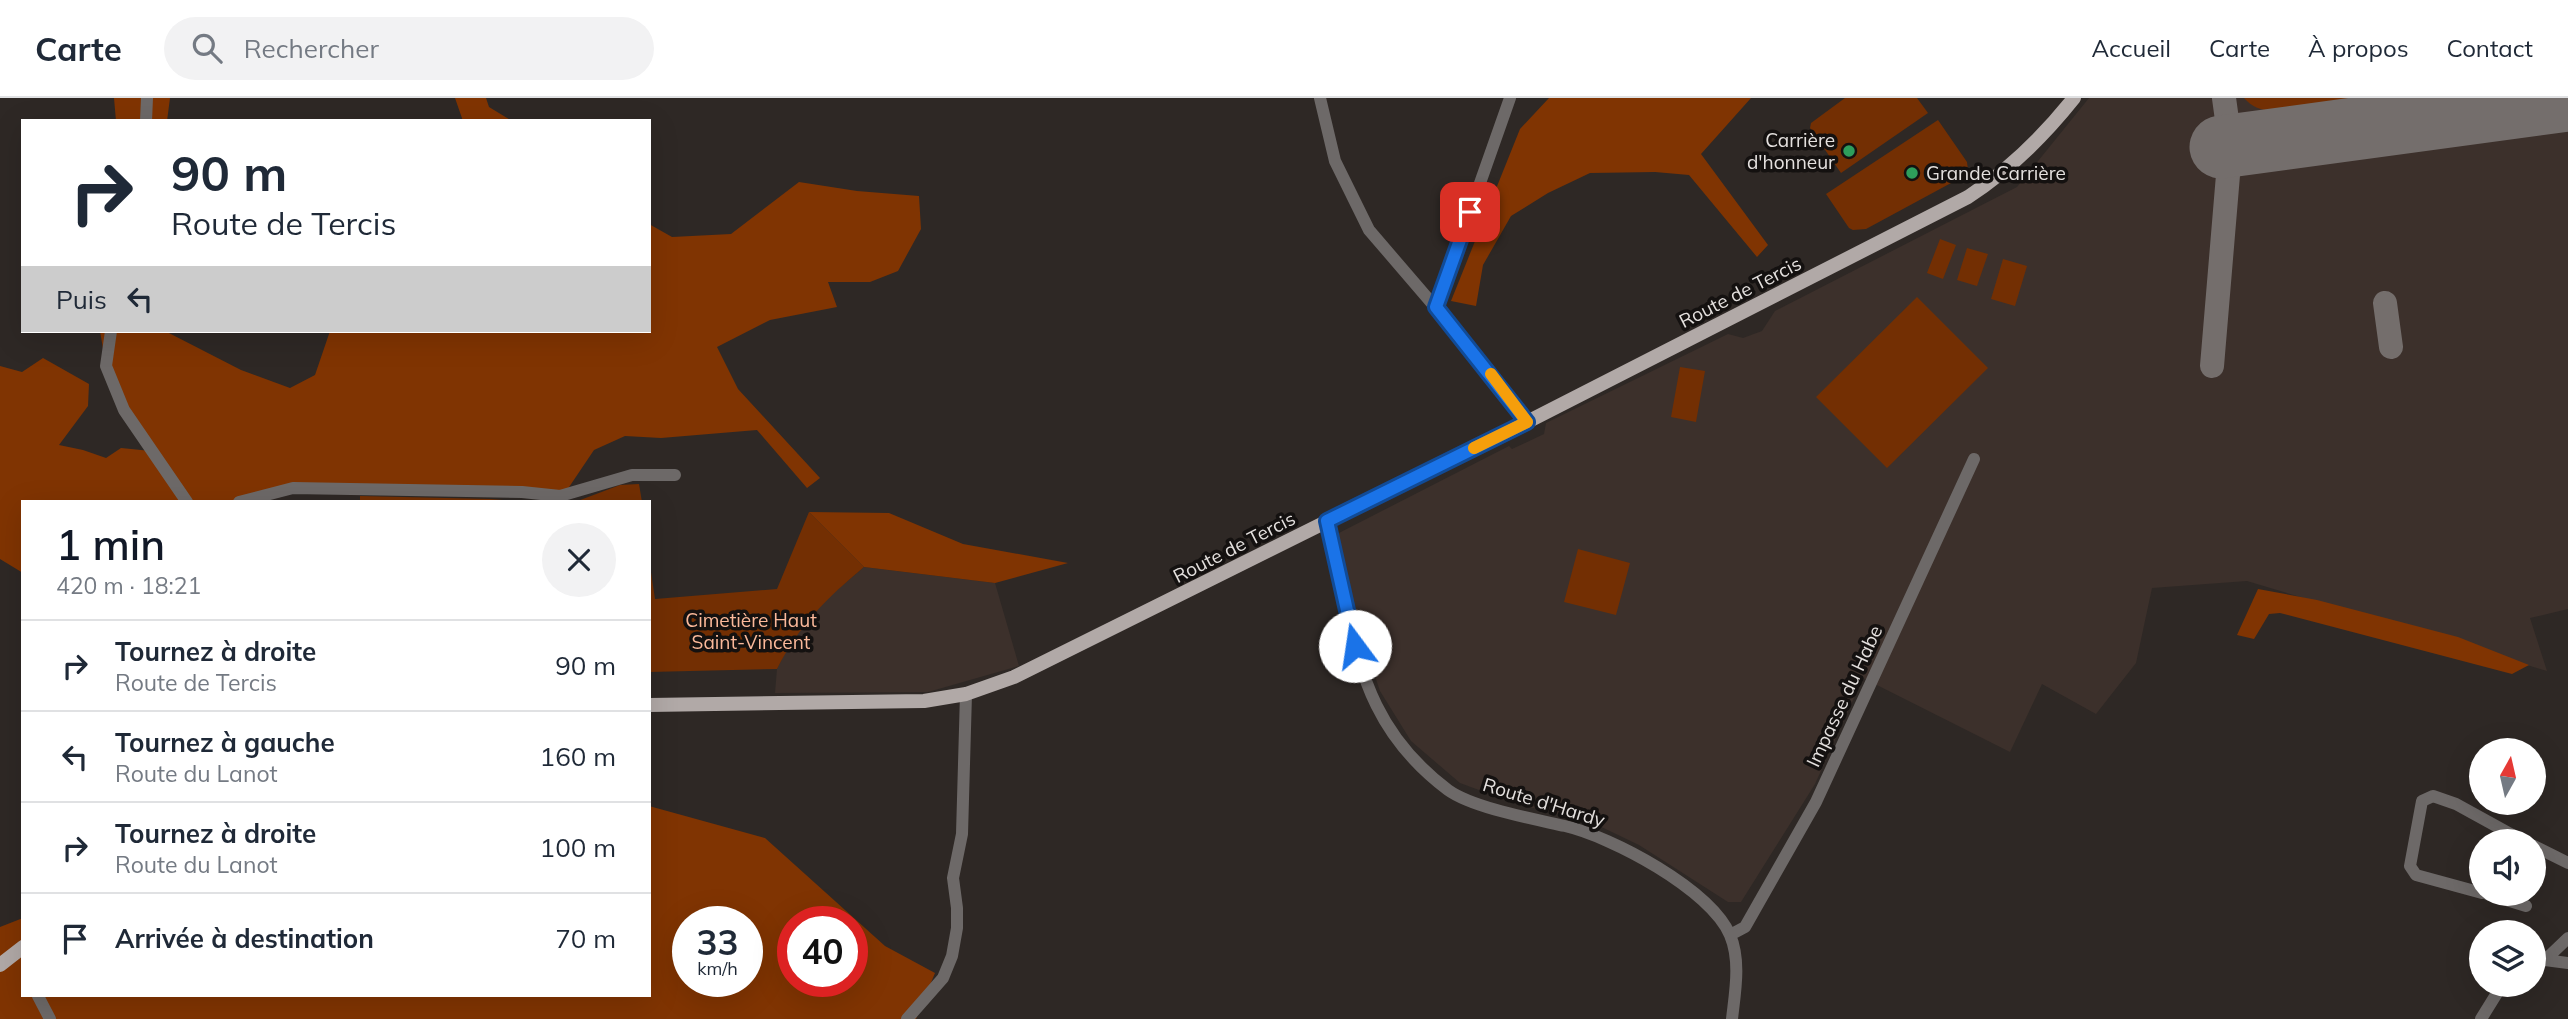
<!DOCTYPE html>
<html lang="fr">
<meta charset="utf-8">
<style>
:root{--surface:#fff;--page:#f2f2f3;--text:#1f2937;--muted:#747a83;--line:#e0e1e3;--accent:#111827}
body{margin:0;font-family:Mulish,sans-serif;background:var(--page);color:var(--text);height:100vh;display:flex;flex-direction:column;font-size:26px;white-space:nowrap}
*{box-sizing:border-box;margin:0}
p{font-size:23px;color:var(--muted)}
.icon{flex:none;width:38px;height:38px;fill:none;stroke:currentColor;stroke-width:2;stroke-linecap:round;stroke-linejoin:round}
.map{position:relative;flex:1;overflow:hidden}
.side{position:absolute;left:21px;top:402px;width:630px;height:497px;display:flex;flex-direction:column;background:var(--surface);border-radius:0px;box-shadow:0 7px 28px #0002}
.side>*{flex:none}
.banner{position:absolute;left:21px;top:21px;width:630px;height:214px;border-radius:0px;box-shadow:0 7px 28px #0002;background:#fff;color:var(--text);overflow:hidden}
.needle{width:46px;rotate:8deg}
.fabs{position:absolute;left:2469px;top:640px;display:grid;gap:14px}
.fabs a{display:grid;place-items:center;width:77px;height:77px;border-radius:50%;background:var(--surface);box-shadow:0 7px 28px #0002;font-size:35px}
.speed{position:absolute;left:672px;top:808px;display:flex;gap:14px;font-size:35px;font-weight:700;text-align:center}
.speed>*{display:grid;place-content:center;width:91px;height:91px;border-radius:50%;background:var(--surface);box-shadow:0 7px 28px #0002;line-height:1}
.speed small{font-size:18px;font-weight:400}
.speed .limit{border:10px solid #d22;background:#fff;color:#111}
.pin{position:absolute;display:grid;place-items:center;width:60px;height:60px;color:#fff;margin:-30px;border-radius:14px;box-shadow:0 4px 10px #0006}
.me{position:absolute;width:77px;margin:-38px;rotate:346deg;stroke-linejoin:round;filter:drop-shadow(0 0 5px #0008)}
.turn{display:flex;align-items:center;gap:24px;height:147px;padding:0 35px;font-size:32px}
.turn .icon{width:91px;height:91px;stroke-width:2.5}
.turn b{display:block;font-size:49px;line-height:60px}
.then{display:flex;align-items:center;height:66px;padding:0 35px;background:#0003;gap:14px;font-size:26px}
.round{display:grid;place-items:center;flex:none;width:74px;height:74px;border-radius:37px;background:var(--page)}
.overview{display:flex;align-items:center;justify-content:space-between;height:119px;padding:0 35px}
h1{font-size:42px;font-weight:600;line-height:52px;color:var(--accent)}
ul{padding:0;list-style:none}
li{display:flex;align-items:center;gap:21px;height:91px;padding:0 35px;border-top:2px solid var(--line)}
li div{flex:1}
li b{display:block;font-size:26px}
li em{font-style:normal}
header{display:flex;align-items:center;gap:42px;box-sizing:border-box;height:98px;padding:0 35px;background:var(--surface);border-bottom:2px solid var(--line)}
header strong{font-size:33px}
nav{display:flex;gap:38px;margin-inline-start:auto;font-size:24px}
.search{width:490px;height:63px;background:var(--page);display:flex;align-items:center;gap:18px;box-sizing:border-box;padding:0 24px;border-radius:38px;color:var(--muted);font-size:26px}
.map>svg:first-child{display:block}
</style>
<header>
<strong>Carte</strong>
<div class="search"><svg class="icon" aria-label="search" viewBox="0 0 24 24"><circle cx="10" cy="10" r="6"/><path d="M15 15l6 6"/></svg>Rechercher</div>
<nav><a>Accueil</a><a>Carte</a><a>À propos</a><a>Contact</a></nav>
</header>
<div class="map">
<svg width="2568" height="921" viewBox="0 0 2568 921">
<rect width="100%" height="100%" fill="#2e2825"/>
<!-- built -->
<path fill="#3c302b" d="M 2089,0 L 2568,0 L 2568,511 L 2530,520 L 2547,573 L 2247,483 L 2152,490 L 2136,565 L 2096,616 L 2042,586 L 2010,654 L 1863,580 L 1815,686 L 1741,804 L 1728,804 L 1639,747 L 1589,723 L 1517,706 L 1460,685 L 1411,643 L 1380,593 L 1363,542 L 1335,437 L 1509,348 L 1512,351 L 1544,336 L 1546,325 L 1728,236 L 1743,240 L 1762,233 L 1775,213 L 2017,89 Z
M 864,469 L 995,485 L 1019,568 L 928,594 L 775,595 L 777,571 L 789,547 L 807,522 L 824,503 Z"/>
<!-- green -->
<path fill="#732f03" d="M 1845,0 L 1917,0 L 1928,15 L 1841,75 L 1810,30 L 1811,25 Z
M 2244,0 L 2369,0 L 2272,13 C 2260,12 2252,9 2244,0 Z
M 1938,22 L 1967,64 L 1968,72 L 1964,78 L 1866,131 L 1853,132 L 1849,130 L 1826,96 Z
M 1940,141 L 1956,147 L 1943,181 L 1927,175 Z
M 1967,150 L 1988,156 L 1977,188 L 1957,182 Z
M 2003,161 L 2027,168 L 2015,208 L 1991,201 Z
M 1917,199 L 1988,270 L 1887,370 L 1816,299 Z
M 1680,269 L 1705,273 L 1696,324 L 1671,319 Z
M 639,386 L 642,404 L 575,404 L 620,387 Z
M 360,398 L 490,401 L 528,404 L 360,404 Z
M 809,414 L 864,469 C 826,501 800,526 777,571 L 649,574 L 649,461 L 655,501 L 777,491 Z
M 1578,451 L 1630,465 L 1616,517 L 1564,504 Z"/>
<!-- forest -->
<path fill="#803402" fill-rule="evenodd" d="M 114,0 L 170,0 L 167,23 L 116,23 Z
M 455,0 L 486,0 L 489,9 L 512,23 L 463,23 Z
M 1549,0 L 1751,0 L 1701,56 L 1768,147 L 1757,159 L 1689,77 L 1655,74 L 1590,75 L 1548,95 L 1511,118 L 1483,167 L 1476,208 L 1451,203 L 1520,31 Z
M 799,84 L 857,93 L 919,98 L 921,131 L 898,173 L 870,184 L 828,184 L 837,209 L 770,222 L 717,249 L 738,291 L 820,380 L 807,390 L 757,332 L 661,340 L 625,338 L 594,352 L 559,404 L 548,404 L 522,394 L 293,390 L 239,404 L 23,404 L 23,475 L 0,461 L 0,268 L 22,274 L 43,260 L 89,286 L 88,308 L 59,347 L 83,352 L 106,360 L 121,350 L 151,353 L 106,268 L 100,233 L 165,233 L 241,272 L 290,290 L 315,277 L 330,233 L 649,233 L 649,126 L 672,139 L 731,136 Z
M 809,414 L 889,415 L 963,446 L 1068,465 L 995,485 L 864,469 Z
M 2258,491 L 2317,502 L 2458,539 L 2529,567 L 2512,576 L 2280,515 L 2269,516 L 2254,541 L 2237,537 Z
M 649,708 L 765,740 L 885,848 L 935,875 L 916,921 L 0,921 L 0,829 L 23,820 L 23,898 L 649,898 ZM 688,824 L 747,824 L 747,884 L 688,884 ZM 793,824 L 852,824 L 852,884 L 793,884 Z"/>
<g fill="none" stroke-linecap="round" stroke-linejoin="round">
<!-- taxiway -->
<path stroke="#746e6c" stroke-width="24" d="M 2224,0 L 2228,29 L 2235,41 L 2246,44 L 2271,40
M 2385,205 L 2391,249
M 2212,268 L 2228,77"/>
<!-- runway -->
<path stroke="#746e6c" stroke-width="63" d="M 2221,49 L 2568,2"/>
<!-- minor -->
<path stroke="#6d6968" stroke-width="12" d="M 1320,0 L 1335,63 L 1369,132 L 1436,210 L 1527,324
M 146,23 L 147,0
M 1436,210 L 1510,0
M 111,233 L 106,268 L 124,312 L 187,404
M 239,404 L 293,390 L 522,394 L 560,398 L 632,377 L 675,377
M 1327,423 C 1331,449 1338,475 1344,501 C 1361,582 1379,640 1448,692 C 1473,710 1534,721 1565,728 C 1612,739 1710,791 1730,837 C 1741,863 1735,894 1732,921
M 2534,748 L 2568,765
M 2482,795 L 2416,777 L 2410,768 L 2422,703 L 2433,698 L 2456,706 L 2525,744
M 2487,796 L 2526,808
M 1730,837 L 1745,829 L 1816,704 L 1974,361
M 2545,862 L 2568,840
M 2534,863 L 2545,862 L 2568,865
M 38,898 L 50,921
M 907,921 L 943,880 L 952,858 L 957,830 L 957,810 L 953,780 L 962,736 L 966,596
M 2481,921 L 2502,887"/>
<!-- major -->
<path stroke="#b1a9a7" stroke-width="14" d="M 649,607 L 924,603 L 966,596 L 1014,579 L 1527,324 L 1968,99 C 2009,72 2043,39 2074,0
M 0,867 L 23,849"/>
</g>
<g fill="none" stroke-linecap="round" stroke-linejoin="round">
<!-- route casing -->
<g stroke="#114b97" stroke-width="18">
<path id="route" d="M 1355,548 L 1327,423 L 1527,324 L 1436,209 L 1470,114"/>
</g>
<!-- route -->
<use href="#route" stroke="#1a73e8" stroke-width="12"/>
<!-- slow -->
<path stroke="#f59e0b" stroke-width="12" d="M 1474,350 L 1527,324 L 1491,276"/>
</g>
<!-- markers -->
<g fill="#2e9e5b" stroke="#141110" stroke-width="2.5">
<circle cx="1849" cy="53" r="7"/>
<circle cx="1912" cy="75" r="7"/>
</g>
<g text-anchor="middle" stroke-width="7" stroke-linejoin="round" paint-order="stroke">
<!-- poi labels -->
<g font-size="19" fill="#e4e0de" stroke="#141110" text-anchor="end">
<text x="1835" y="49">Carrière<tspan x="1835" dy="22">d'honneur</tspan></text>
<text x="1926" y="82" text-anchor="start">Grande Carrière</text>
</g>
<!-- street labels -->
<g font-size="19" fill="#e4e0de" stroke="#141110">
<text transform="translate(1740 194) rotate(-27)" y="7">Route de Tercis</text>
<text transform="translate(1234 449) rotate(-27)" y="7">Route de Tercis</text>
<text transform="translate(1844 598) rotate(-65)" y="7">Impasse du Habe</text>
<text transform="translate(1544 704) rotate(17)" y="7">Route d'Hardy</text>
</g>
<!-- park labels -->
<g font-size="19" fill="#fbb99a" stroke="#141110">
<text x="751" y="529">Cimetière Haut<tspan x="751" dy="22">Saint-Vincent</tspan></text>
</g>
</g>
</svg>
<div class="fabs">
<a><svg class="needle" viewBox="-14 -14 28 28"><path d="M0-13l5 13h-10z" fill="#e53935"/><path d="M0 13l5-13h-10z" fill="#747a83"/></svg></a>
<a><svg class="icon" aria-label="sound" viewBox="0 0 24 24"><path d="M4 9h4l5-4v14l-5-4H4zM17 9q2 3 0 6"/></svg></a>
<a><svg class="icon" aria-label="layers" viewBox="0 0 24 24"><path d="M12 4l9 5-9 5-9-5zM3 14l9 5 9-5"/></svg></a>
</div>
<div class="speed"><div>33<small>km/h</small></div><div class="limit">40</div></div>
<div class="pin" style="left:1470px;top:114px;background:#d93025"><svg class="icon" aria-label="arrive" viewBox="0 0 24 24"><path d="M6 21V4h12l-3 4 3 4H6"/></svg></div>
<svg class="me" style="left:1355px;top:548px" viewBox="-20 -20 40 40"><circle r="19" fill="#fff"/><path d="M0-13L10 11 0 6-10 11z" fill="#1a73e8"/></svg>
<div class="banner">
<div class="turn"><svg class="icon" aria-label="right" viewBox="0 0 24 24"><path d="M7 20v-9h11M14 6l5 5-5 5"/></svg><div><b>90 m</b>Route de Tercis</div></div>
<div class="then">Puis<svg class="icon" aria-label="left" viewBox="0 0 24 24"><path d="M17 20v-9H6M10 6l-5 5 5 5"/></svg></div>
</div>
<section class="side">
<div class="overview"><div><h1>1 min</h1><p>420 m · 18:21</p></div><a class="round"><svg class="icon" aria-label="close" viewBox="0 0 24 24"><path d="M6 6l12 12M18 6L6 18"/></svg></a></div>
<ul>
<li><svg class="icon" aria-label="right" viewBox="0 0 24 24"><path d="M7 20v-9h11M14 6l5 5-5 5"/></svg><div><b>Tournez à droite</b><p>Route de Tercis</p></div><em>90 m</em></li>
<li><svg class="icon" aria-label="left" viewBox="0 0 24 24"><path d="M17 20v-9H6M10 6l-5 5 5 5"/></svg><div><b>Tournez à gauche</b><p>Route du Lanot</p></div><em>160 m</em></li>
<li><svg class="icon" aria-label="right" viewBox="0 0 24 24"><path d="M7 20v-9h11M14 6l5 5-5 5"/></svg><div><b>Tournez à droite</b><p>Route du Lanot</p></div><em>100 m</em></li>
<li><svg class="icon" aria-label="arrive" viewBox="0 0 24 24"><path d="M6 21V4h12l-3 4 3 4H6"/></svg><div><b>Arrivée à destination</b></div><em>70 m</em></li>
</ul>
</section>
</div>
